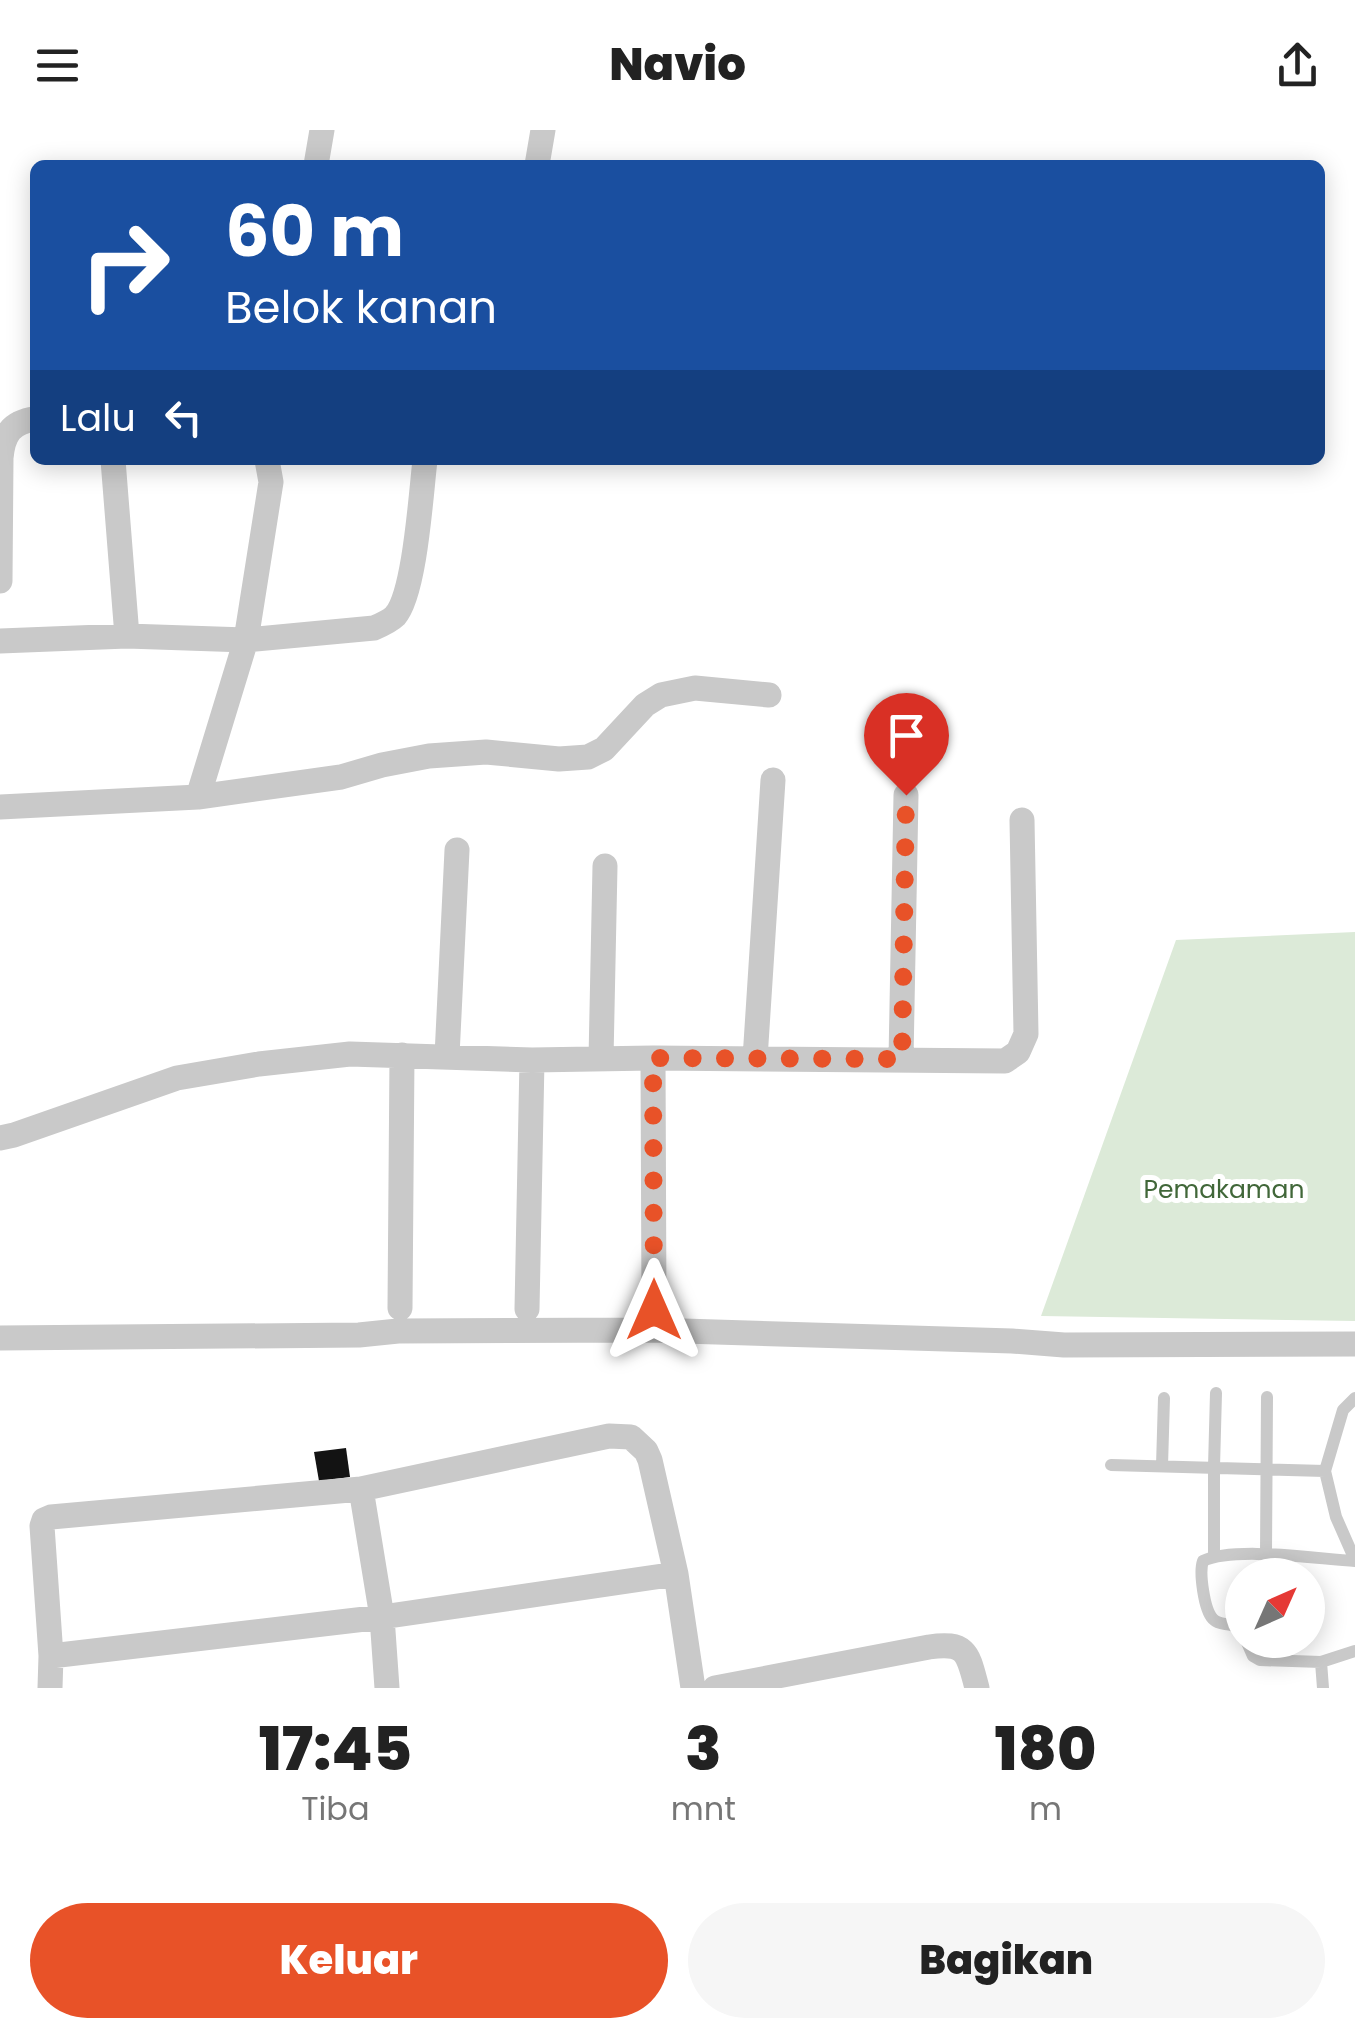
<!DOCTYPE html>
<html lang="id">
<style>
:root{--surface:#fff;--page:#f6f6f6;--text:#222;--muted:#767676;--accent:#e85228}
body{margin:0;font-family:Poppins,sans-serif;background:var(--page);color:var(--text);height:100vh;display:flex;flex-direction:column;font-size:38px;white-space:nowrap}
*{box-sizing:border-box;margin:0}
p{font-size:32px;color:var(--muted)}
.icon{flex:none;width:55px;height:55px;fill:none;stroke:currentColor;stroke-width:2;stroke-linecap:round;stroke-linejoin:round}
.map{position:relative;height:1558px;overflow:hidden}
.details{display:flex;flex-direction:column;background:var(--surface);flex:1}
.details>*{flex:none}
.top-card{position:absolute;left:30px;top:30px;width:1295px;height:305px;border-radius:15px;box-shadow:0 5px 25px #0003;background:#1a4fa0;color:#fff;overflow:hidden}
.needle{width:65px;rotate:45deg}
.buttons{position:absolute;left:1225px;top:1428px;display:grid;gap:20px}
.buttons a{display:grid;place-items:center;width:100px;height:100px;border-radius:50%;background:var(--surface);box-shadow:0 5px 25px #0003;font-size:50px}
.pin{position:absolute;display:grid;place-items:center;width:85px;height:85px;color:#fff;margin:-102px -42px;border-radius:50% 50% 50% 0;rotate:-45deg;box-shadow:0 0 10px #0007}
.pin .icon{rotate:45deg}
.me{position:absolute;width:110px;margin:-55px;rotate:0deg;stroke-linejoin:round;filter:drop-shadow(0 0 8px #0008)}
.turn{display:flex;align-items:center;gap:35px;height:210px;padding:0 30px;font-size:45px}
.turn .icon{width:130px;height:130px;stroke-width:2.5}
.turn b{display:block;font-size:70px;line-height:85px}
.then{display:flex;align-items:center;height:95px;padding:0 30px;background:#0003;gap:20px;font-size:38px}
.eta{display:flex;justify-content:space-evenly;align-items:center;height:170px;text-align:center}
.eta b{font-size:60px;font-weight:800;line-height:70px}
.primary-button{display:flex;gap:20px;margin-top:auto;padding:20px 30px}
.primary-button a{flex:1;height:115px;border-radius:60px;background:var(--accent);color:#fff;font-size:40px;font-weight:800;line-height:115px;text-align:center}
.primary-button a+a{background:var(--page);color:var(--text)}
header{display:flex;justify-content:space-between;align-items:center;height:130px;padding:0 30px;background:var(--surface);font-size:45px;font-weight:800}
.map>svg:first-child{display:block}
</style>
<header><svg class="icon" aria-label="menu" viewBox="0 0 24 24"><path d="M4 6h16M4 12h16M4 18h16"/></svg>Navio<svg class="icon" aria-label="share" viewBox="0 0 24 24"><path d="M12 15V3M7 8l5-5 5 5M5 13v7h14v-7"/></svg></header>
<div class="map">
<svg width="1355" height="1558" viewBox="0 0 1355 1558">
<rect width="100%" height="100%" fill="#fff"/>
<!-- green -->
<path fill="#dcead8" d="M 1355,802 L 1355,1191 L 1041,1186 L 1176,810 Z"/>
<!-- building -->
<path fill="#131313" d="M 346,1318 L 350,1347 L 319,1351 L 314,1322 Z"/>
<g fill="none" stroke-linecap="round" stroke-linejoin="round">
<!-- service -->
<path stroke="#c9c9c9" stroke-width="12" d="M 1355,1268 L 1343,1280 L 1325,1341 L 1336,1387 L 1355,1430
M 1111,1335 L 1325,1341
M 1162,1336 L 1164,1268
M 1266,1424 L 1267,1267
M 1214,1426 L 1214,1337 L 1216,1263
M 1242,1503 C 1231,1489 1222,1498 1213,1489 C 1204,1480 1199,1442 1203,1431 C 1235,1416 1317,1429 1355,1431
M 1246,1510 L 1253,1526 L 1260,1530 L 1321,1532 L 1355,1521
M 1321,1532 L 1323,1558"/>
<!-- minor -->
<path stroke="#c9c9c9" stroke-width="25" d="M 316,35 L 322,0
M 537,35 L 543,0
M 113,330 L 127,506
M 0,451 L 1,328 C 3,305 11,292 35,289
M 0,511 L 127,506 L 246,510 L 374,498 C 381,495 390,491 395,486 C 415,464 421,363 425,330
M 198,667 L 246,510 L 271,352 L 267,330
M 0,677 L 198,667 L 341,647 L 382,635 L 429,626 L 486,622 L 559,629 L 588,627 L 604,619 L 645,575 L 661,565 L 695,558 L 769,565
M 447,926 L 457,720
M 653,928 L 654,1180
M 601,929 L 605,736
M 755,929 L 773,650
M 901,929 L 906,665
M 0,1008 L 14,1005 L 177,948 L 259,934 L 350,924 L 532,930 L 653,928 L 1005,931 L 1018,922 L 1026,904 L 1022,690
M 400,1178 L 402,925
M 527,1179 L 532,930
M 0,1208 L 359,1205 L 398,1201 L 651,1200 L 1012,1211 L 1064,1215 L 1355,1214
M 361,1359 L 382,1487 L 387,1558
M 51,1526 L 382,1487 L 676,1444
M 50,1558 L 51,1526 L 42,1396 L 44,1390 L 51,1387 L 361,1359 L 609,1306 L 631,1307 L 646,1321 L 650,1330 L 676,1444 L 693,1558
M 715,1558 L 929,1517 C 968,1511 968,1525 977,1558"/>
</g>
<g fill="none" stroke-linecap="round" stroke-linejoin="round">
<!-- route -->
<path stroke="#e85228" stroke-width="18" stroke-dasharray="0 32.4" d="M 654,1180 L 653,928 L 902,929 L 906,665"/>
</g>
<g text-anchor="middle" stroke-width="10" stroke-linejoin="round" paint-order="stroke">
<!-- park labels -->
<g font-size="25" fill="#416739" stroke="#fff">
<text x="1224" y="1068">Pemakaman</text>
</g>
</g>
</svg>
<div class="buttons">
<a><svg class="needle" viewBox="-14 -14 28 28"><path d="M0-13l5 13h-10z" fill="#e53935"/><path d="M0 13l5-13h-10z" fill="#767676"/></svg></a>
</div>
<div class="pin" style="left:906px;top:665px;background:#d93025"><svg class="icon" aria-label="arrive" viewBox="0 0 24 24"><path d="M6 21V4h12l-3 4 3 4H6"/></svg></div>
<svg class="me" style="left:654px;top:1180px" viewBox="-20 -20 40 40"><path d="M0-17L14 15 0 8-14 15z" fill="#e85228" stroke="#fff" stroke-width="4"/></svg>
<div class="top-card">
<div class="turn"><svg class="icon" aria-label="right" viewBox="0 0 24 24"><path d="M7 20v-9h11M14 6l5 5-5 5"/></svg><div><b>60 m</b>Belok kanan</div></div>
<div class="then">Lalu<svg class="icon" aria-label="left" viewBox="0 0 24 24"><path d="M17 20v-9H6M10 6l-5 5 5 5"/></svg></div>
</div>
</div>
<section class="details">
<div class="eta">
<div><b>17:45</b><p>Tiba</p></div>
<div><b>3</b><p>mnt</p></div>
<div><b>180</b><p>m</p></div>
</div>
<div class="primary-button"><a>Keluar</a><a>Bagikan</a></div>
</section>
